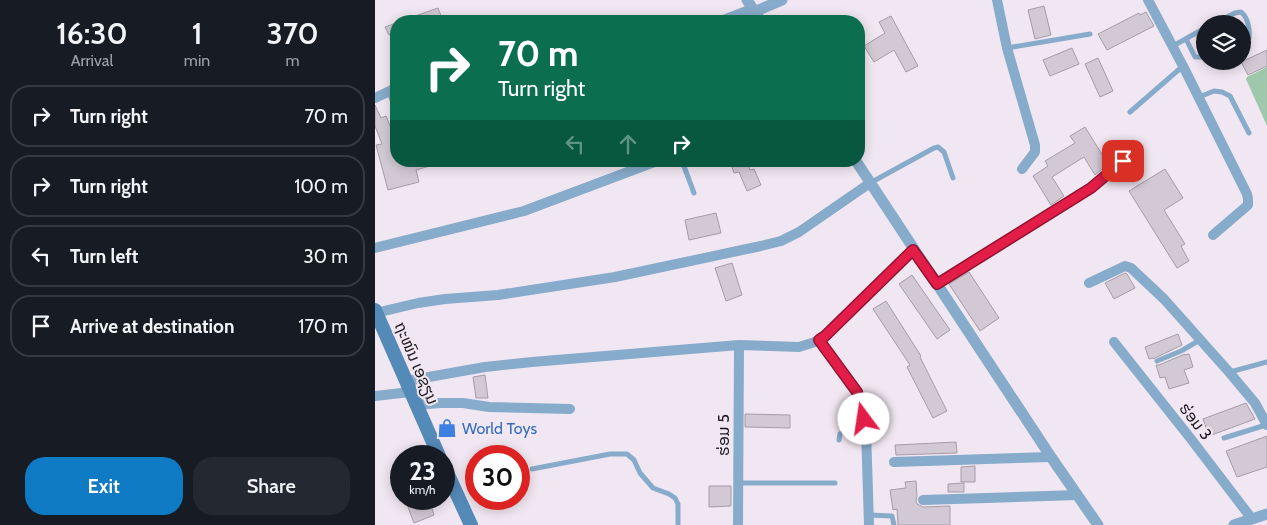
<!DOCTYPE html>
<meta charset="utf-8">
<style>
:root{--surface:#171b24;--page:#242831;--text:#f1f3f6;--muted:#9ea1a6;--line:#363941;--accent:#107bc5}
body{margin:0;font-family:Cabin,"Noto Sans Lao",sans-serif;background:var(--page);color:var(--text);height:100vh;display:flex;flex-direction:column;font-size:19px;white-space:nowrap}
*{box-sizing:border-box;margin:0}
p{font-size:16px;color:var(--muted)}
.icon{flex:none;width:28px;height:28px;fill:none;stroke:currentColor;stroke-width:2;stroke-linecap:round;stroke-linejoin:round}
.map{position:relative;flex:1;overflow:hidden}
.drawer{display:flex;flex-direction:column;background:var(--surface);width:375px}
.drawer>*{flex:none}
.top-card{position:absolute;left:15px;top:15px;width:475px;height:152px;border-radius:20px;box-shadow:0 2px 12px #0003;background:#0b6e4f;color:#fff;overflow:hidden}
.buttons{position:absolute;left:821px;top:15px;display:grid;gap:10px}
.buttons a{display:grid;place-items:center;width:55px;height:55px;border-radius:50%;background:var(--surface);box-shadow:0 2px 12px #0003;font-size:25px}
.speed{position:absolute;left:15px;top:445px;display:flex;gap:10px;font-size:25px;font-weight:700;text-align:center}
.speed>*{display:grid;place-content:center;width:65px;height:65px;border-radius:50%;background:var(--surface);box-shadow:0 2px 12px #0003;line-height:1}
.speed small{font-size:12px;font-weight:400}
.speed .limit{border:8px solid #d22;background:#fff;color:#111}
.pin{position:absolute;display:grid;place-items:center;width:42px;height:42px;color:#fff;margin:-21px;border-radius:10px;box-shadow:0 2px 8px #0006}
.me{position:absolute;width:55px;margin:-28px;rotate:346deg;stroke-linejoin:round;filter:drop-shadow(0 0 4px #0008)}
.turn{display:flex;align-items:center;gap:18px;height:105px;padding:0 25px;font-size:22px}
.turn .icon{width:65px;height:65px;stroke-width:2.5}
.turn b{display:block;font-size:35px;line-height:42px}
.lanes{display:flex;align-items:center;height:48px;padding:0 25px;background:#0003;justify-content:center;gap:25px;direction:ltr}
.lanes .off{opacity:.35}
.eta{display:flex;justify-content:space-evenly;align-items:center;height:85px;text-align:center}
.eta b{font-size:30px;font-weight:600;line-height:35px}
.primary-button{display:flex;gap:10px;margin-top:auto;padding:10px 25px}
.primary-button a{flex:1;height:58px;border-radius:20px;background:var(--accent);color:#fff;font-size:20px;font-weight:600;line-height:58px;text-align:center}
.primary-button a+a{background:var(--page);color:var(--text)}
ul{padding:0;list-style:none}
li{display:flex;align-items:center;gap:15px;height:62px;margin:0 10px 8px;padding:0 15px;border:2px solid var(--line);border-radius:20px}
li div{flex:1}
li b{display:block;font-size:19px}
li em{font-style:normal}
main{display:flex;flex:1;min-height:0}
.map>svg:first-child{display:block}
</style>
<main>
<section class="drawer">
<div class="eta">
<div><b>16:30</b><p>Arrival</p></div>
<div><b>1</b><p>min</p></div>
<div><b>370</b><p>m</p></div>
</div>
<ul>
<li><svg class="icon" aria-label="right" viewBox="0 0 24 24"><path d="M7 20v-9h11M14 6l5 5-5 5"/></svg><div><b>Turn right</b></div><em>70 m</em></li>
<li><svg class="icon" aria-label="right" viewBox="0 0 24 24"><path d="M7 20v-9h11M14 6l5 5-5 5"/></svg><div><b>Turn right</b></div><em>100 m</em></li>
<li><svg class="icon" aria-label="left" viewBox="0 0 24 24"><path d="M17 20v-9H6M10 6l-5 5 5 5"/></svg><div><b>Turn left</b></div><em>30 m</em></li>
<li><svg class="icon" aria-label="arrive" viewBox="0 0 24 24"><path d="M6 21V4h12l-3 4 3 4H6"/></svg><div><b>Arrive at destination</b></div><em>170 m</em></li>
</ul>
<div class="primary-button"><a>Exit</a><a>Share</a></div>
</section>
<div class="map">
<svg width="892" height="525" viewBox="0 0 892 525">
<rect width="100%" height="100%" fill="#f1e7f2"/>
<!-- green -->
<path fill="#9ec7ab" d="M 892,67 L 892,126 L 871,79 L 872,77 Z"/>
<!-- building -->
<path fill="#d2c9d4" stroke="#a59ca6" d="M 669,6 L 676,35 L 660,39 L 653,10 Z
M 63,8 L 68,21 L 29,21 L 29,20 Z
M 771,12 L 779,26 L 732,50 L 723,34 L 764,13 L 765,15 Z
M 516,16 L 543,66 L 531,72 L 519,50 L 499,62 L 489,46 L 510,33 L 504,22 Z
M 21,23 L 21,32 L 14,35 L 10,27 Z
M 697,48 L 704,64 L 675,76 L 668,60 Z
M 892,50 L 892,66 L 873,75 L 866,62 Z
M 723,58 L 738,91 L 725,97 L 710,64 Z
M 0,105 L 6,118 L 11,116 L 21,140 L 21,161 L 64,161 L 65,163 L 41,170 L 44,182 L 13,190 L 1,145 L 7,144 L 0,126 Z
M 710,127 L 733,164 L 720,175 L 709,157 L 677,177 L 689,196 L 676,205 L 658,176 L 673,166 L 670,161 L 700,143 L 695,136 Z
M 355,161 L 372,161 L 375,170 L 379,169 L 386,185 L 372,191 L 364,172 L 359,173 Z
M 790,169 L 808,198 L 789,210 L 810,244 L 806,246 L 814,261 L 802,268 L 754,191 Z
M 341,213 L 346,233 L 314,240 L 310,220 Z
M 357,263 L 367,295 L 351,301 L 340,268 Z
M 594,272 L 624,318 L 605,331 L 574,284 Z
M 750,273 L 752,274 L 760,288 L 739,299 L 730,283 Z
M 537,275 L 575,330 L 562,339 L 524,284 Z
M 511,301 L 546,356 L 545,357 L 572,411 L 558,418 L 532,367 L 535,365 L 498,309 Z
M 803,334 L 807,345 L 778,359 L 778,358 L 774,359 L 770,347 Z
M 810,354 L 810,355 L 814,354 L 818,367 L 809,370 L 814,383 L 794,389 L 790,377 L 785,378 L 781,365 L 784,365 Z
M 110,375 L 113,398 L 101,398 L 98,377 Z
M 871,403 L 880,419 L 834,436 L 828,419 Z
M 370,414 L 415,415 L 415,428 L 370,427 Z
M 892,436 L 892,467 L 862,477 L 851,451 Z
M 581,442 L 582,453 L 521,455 L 520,445 Z
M 600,466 L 600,482 L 586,482 L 586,467 Z
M 541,481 L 542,496 L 541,501 L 542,504 L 548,507 L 575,506 L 575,525 L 523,525 L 522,509 L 518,510 L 515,490 L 531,488 L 530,482 Z
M 589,483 L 589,492 L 573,492 L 573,484 Z
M 334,486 L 356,486 L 356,506 L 334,507 Z
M 30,499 L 54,499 L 59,515 L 39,523 Z"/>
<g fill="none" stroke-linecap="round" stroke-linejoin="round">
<!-- service -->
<path stroke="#87abca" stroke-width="5" d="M 838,24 L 860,13 L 866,12 C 873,17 875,30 874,38 L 868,42
M 811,39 L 820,57 L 830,57
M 20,46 L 21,45
M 798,46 L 830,28
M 632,48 L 715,34
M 14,92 L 21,110
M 824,97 L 839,91 L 847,92 L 855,96 L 874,133
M 755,112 L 808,66
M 307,161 L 319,193
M 495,183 L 559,148 L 563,147 L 569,152 L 578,178
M 782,361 L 806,351 L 825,340
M 855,372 L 892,362
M 849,438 L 891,425
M 464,440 L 465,434 C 471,428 482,429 491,429
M 157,469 L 235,454 L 252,454 L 259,460 L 265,473 L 278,488 L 294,494 L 300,498 L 303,504 L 303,525
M 363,483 L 460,483
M 494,515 L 517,516 L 519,525"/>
<!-- minor -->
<path stroke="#87abca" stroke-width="10" d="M 622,0 L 632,48 L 660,145 L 660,152 L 647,169
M 773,0 L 808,66 L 872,194 L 873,199 L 873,205 L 838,235
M 346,21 L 377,9
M 0,98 L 21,88
M 0,248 L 149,211 L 282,161
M 714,283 L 750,266 L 756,268 L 789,299 L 854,372 L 880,403 L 892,425
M 562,284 L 716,188 L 748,161
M 1,313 L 43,303 L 70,299 L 123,295 L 240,277 L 386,246 L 406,241 L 424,232 L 495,183
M 444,340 L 482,392 L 487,408 L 491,429 L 494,525
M 739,342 L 816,439 L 877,519
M 31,381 L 110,367 L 157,362 L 364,345 L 424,347 L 440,342 L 450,336 L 538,250
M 0,396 L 35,392
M 41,405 L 66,403 L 88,403 L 114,407 L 195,409
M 519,462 L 676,457
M 548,500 L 702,495
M 363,525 L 364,345"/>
<!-- tertiary -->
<path stroke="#87abca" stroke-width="11" d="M 372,0 L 386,21
M 379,12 L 407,0
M 481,161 L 676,457 L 723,525
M 859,525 L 892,514"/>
<!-- secondary -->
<path stroke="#548ab8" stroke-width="14" d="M 0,310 L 64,456
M 69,466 L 96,525"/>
</g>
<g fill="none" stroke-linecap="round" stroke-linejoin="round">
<!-- route casing -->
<g stroke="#92132f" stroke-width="12">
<path id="route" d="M 489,419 L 487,408 L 482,392 L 444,340 L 450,336 L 538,250 L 562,284 L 716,188 L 748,161"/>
</g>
<!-- route -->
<use href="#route" stroke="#e11d48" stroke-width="9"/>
</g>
<!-- icons -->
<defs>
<g id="shop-bare" transform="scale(1.5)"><path d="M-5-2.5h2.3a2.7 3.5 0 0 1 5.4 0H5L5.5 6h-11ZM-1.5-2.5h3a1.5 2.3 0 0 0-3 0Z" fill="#3f7fe0" stroke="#f1e7f2" stroke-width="2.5" paint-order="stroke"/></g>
</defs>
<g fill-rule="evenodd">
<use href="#shop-bare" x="72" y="428"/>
</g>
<g text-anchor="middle" stroke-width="4" stroke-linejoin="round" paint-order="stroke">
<!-- street labels -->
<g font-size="16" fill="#1c191d" stroke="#f1e7f2">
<text transform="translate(42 363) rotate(67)" y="6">ຖະໜົນ ເອຊຽນ</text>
<text transform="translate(821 421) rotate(52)" y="6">ຮ່ອມ 3</text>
<text transform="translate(348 435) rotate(-90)" y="6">ຮ່ອມ 5</text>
</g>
<!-- shop labels -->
<g font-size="16" fill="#366cbe" stroke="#f1e7f2" text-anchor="start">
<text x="87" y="434">World Toys</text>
</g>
</g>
</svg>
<div class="buttons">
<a><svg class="icon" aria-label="layers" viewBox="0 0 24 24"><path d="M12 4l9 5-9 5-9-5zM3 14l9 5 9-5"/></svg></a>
</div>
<div class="speed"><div>23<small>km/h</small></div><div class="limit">30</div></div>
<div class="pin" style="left:748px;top:161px;background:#d93025"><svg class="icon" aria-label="arrive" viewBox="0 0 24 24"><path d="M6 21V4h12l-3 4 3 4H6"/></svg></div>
<svg class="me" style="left:489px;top:419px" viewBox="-20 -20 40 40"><circle r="19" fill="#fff"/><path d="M0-13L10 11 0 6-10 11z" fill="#e11d48"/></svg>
<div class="top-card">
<div class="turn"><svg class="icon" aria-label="right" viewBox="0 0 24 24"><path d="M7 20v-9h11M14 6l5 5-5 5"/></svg><div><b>70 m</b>Turn right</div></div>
<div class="lanes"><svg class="icon off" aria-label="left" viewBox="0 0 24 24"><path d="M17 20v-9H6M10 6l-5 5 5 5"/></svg><svg class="icon off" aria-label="ahead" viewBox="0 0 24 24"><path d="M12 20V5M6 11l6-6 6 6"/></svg><svg class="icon" aria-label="right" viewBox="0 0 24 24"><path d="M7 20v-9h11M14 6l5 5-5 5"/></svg></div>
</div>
</div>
</main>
